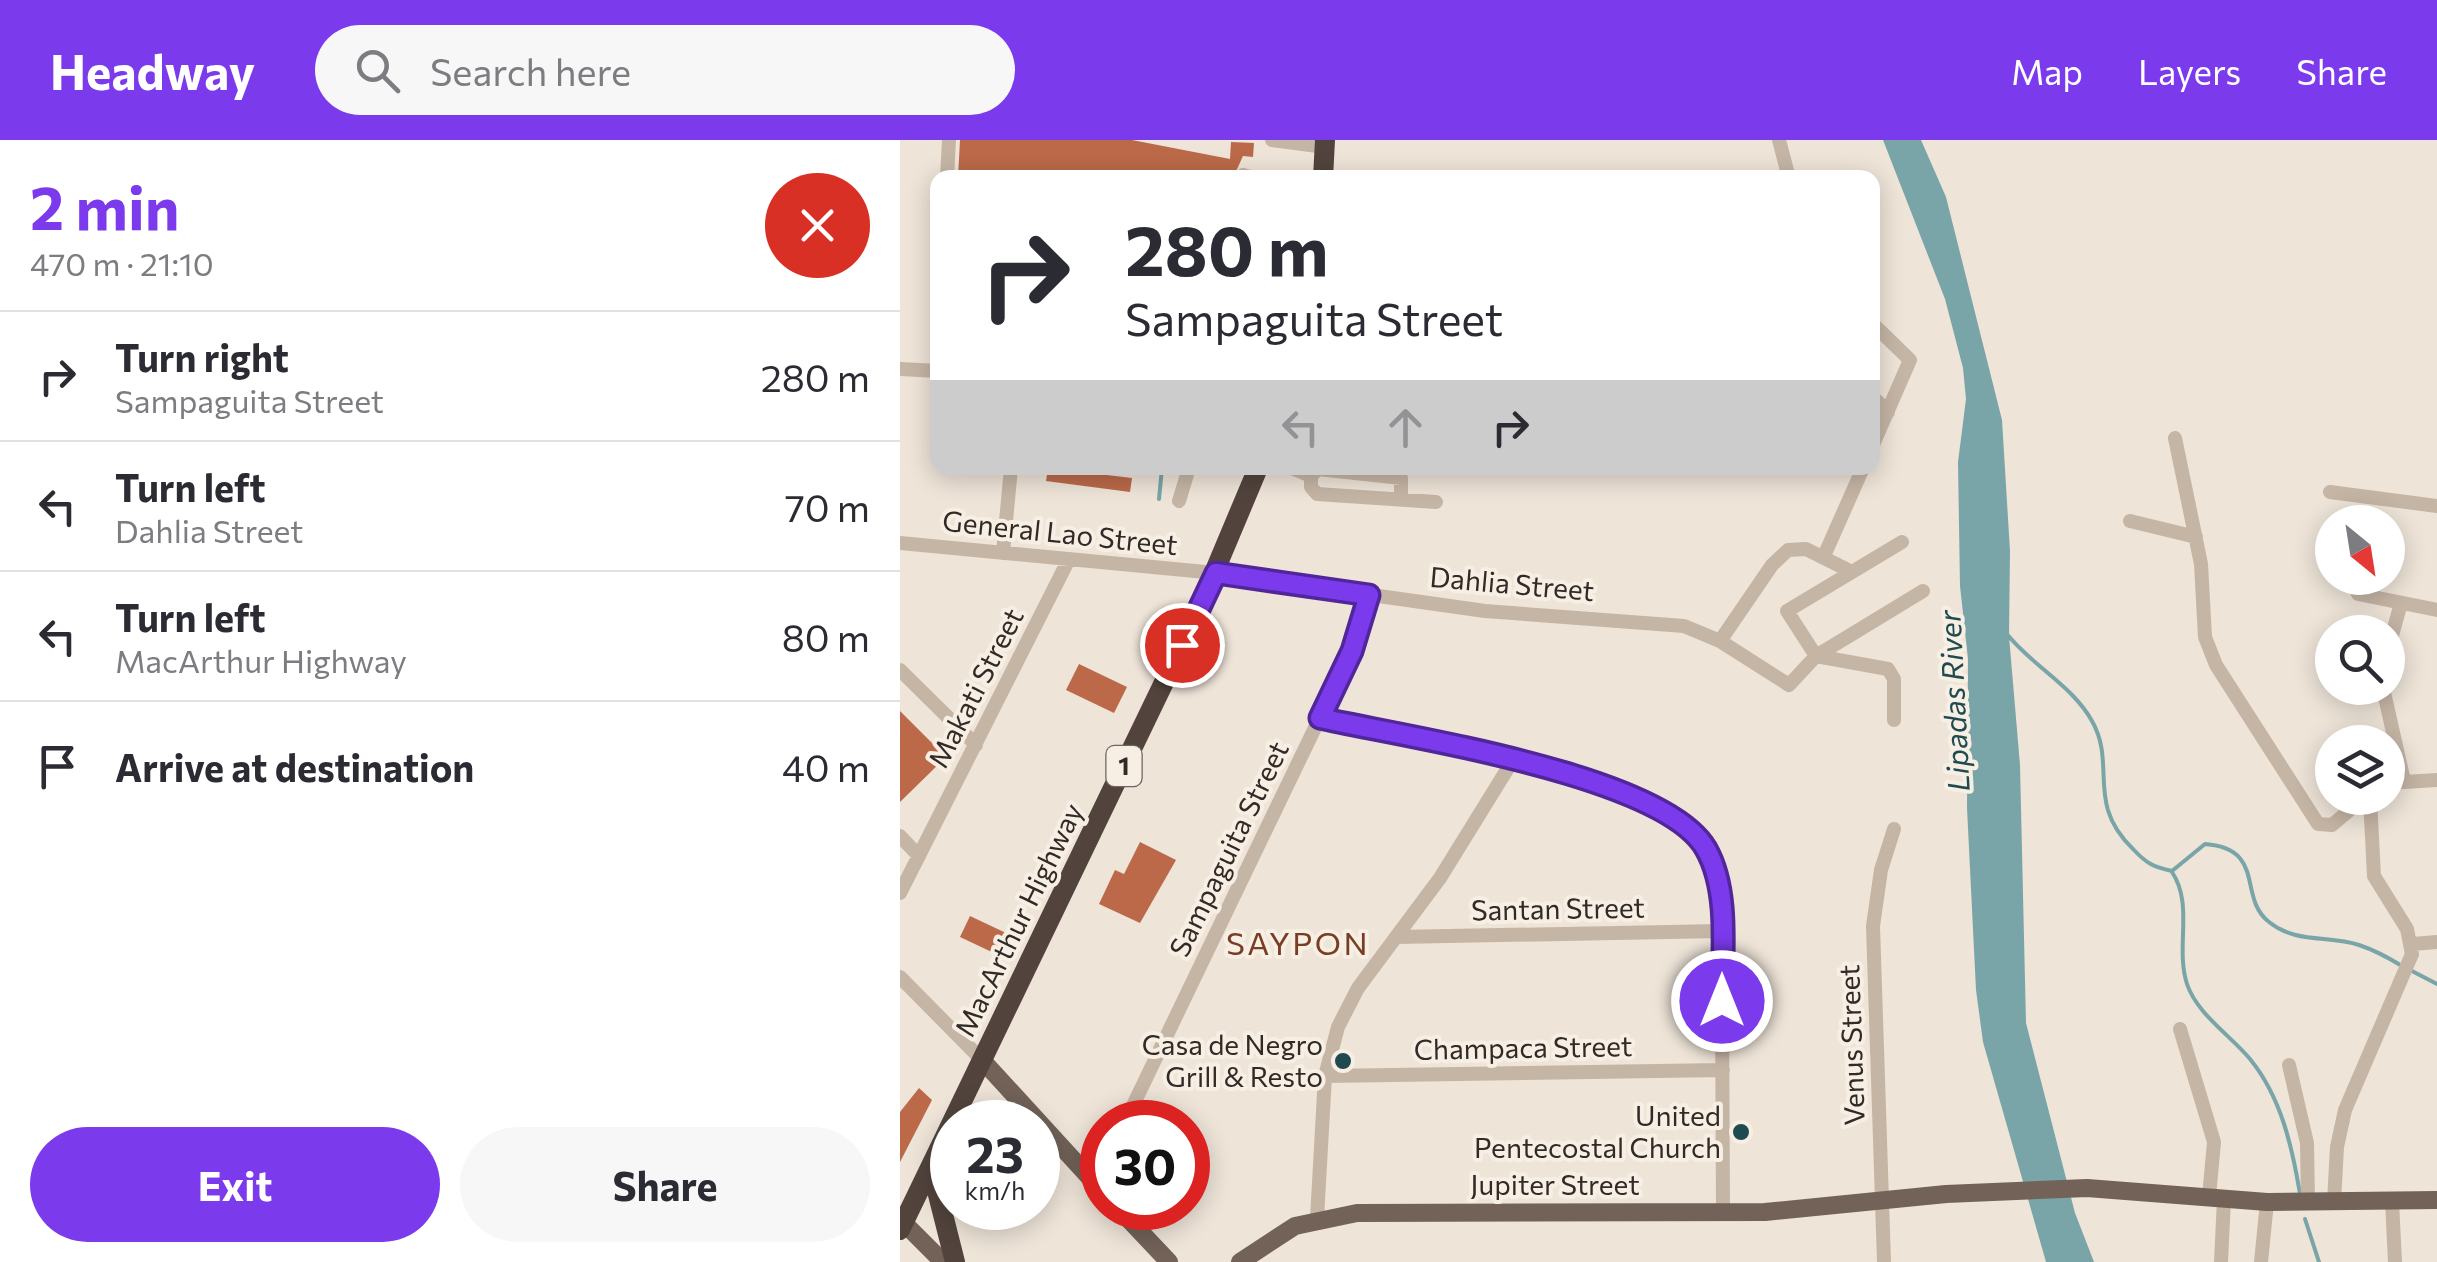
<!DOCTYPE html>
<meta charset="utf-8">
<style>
:root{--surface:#fff;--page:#f7f7f7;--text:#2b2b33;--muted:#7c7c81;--line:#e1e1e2;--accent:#7c3aed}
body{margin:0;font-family:Commissioner,sans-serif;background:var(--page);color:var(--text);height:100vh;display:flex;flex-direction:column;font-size:38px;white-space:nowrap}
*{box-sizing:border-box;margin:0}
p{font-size:32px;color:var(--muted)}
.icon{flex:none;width:55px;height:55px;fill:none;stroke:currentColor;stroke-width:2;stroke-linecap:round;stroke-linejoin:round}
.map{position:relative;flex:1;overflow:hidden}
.panel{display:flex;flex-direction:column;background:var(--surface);width:900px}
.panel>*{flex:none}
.guide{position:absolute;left:30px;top:30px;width:950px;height:305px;border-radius:20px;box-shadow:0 5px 25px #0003;background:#fff;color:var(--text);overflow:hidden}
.needle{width:65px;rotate:150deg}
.tools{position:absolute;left:1415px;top:365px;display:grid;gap:20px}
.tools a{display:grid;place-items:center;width:90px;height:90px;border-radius:50%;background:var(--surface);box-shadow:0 5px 25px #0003;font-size:50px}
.speed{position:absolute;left:30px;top:960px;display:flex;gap:20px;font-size:50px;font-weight:700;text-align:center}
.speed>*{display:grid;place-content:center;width:130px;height:130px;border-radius:50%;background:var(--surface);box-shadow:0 5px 25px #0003;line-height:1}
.speed small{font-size:25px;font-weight:400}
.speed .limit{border:15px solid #d22;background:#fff;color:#111}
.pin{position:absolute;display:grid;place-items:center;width:85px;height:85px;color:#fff;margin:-42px;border:5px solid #fff;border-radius:50%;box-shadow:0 2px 10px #0007}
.me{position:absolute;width:110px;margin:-55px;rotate:0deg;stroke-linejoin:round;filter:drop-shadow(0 0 8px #0008)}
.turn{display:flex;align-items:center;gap:35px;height:210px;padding:0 30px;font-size:45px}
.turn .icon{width:130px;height:130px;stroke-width:2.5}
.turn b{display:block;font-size:70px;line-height:85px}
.lanes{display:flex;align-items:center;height:95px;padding:0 30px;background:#0003;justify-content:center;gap:50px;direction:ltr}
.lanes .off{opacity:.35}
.round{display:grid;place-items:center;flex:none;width:105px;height:105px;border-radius:52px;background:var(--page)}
.overview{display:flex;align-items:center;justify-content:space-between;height:170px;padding:0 30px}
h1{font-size:60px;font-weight:700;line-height:75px;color:var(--accent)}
.button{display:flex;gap:20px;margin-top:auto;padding:20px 30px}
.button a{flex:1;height:115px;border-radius:60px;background:var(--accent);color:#fff;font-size:40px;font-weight:700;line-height:115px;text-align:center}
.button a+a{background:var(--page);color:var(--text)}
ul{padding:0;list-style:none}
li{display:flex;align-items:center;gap:30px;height:130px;padding:0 30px;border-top:2px solid var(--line)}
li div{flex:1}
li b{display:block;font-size:38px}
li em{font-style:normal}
header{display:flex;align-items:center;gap:60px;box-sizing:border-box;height:140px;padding:0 50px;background:var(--accent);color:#fff}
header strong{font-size:48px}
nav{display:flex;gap:55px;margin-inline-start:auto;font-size:35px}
.search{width:700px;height:90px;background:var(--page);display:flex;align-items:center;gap:25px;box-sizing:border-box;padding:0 35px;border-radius:55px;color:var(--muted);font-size:38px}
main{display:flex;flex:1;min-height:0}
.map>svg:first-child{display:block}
</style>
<header>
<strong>Headway</strong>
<div class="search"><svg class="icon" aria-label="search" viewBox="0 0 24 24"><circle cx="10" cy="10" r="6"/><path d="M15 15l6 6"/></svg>Search here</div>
<nav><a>Map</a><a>Layers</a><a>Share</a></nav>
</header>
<main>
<section class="panel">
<div class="overview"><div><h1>2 min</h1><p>470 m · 21:10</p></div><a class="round" style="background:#d93025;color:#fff"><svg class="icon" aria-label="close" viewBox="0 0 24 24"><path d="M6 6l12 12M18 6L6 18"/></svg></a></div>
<ul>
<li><svg class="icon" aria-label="right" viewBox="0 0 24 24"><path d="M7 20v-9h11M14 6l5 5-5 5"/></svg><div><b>Turn right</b><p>Sampaguita Street</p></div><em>280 m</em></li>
<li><svg class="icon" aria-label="left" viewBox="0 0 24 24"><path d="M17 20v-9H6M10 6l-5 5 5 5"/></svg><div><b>Turn left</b><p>Dahlia Street</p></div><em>70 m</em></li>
<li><svg class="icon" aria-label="left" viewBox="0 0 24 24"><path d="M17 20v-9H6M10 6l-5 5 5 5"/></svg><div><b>Turn left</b><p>MacArthur Highway</p></div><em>80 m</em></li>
<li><svg class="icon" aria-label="arrive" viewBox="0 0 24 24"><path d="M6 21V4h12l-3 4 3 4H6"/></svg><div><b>Arrive at destination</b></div><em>40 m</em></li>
</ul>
<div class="button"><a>Exit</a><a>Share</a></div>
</section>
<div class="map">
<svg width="1537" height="1122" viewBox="0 0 1537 1122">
<rect width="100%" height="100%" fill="#eee4d8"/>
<!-- water -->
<path fill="#79a5a9" d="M 983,0 L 1021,0 L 1046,57 L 1102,280 L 1110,411 L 1109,496 L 1120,625 L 1126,883 L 1175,1073 L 1194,1122 L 1146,1122 L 1083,902 L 1076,850 L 1067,668 L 1068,519 L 1060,446 L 1058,322 L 1066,259 L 1063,228 L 1045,159 Z"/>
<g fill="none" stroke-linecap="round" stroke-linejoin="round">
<!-- stream -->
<path stroke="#79a5a9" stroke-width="4" d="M 259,359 L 262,328
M 1106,493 C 1131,525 1173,546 1192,581 C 1217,625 1185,663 1233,709 C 1246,723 1253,727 1272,731 L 1305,704 C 1367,709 1337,757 1369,782 C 1396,804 1428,795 1459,805 C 1474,810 1489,818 1502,826
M 1272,732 C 1294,765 1275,807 1287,844 C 1297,874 1330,895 1350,919 C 1381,957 1392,1006 1400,1054
M 1510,830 L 1537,844
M 1405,1079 L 1419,1122"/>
</g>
<!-- building -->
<path fill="#bb6949" d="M 60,0 L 232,0 L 330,19 L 331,2 L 354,3 L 353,17 L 343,16 L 333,38 L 58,38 Z
M 148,328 L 232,338 L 230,352 L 146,341 Z
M 179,524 L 227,547 L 214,573 L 166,550 Z
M 0,571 L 46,617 L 0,662 Z
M 240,702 L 276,720 L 240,783 L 199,764 L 215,730 L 224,734 Z
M 70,776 L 106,793 L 96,814 L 60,797 Z
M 19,948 L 32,960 L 0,1022 L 0,972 Z"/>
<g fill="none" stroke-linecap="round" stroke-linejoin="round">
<!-- minor -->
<path stroke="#c5b5a5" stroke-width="14" d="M 372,0 L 425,7
M 879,0 L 889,38
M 343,35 L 353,38
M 47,38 L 49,0
M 972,183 L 1010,220 L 972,307
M 0,229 L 38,231
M 972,256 L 988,272
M 1275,298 L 1301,424 L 1305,497 L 1316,525 L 1418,684 L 1432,685 L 1464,658
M 392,328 L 411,336 L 411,347 L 417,354 L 536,362
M 411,336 L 418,329 L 501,338 L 501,359
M 1430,352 L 1537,366
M 279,361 L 289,328
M 1230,381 L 1296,397
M 0,403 L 316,433 L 585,471 L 784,486 L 820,501 L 889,545 L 916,516 L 1023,451
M 103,413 L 111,328
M 924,416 L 963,328
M 1458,454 L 1537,470
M 820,501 L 872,425 L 888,410 L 906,409 L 952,432
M 1488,510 L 1501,463
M 0,530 L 76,605
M 1483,548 L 1504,641
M 420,579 C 505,597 766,635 807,710 C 829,752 822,813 822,860 C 823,930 823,1001 823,1072
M 994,580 L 994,539 L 988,529 L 916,516 L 887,471 L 1002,402
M 1488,643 L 1537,640
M 0,696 L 19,716
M 0,753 L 169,419
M 496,797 L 821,791
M 1513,804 L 1537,802
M 0,837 L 82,920
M 1280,889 L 1314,1002 L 1309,1057
M 1389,925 L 1407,1003 L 1408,1061
M 425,936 L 823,930
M 225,982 L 452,511 L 469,455
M 195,1043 L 202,1028
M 1492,1061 L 1495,1122
M 1434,1062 L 1437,1007 L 1445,970 L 1512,814 L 1507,789 L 1474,736 L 1470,658
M 417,1078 L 425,936 L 438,887 L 458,848 L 540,738 L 613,620
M 984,1122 L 973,786 L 981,730 L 994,689
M 1321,1122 L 1324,1059
M 1361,1122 L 1367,1062"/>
<!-- major -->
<path stroke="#726258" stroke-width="18" d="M 82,920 L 202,1051
M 218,1068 L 269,1122
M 0,1079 L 43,1122
M 340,1122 L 395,1086 L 457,1073 L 865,1072 L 1046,1054 L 1187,1048 L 1367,1062 L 1537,1060"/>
<!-- highway -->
<path stroke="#52443d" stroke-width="20" d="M 423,38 L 425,0
M 31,1027 L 55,1122
M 0,1090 L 295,478 L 358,328"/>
</g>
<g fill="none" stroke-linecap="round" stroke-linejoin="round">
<!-- route casing -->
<g stroke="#51269a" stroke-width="25">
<path id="route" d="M 282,505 L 316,433 L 469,455 L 452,511 L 420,578 C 505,597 764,635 806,709 C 830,751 822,814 822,861"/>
</g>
<!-- route -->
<use href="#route" stroke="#7c3aed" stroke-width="18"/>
</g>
<!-- markers -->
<g fill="#1f4a4f" stroke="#f7efe4" stroke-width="4">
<circle cx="443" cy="921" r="10"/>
<circle cx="841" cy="992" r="10"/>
</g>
<g text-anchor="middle" stroke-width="8" stroke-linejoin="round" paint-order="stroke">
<!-- shield labels -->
<rect fill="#f7efe4" stroke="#6c655f" stroke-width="2.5" x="206.5" y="606" width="35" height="40" rx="8"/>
<g font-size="25" font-weight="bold" fill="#312a26">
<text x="224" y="635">1</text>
</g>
<!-- street labels -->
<g font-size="28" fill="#312a26" stroke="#f7efe4">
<text transform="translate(160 393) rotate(6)" y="10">General Lao Street</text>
<text transform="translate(612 444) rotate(5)" y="10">Dahlia Street</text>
<text transform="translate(76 548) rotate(-63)" y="10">Makati Street</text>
<text transform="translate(329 709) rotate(-64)" y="10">Sampaguita Street</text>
<text transform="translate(658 769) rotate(-1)" y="10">Santan Street</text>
<text transform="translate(119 780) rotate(-64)" y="10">MacArthur Highway</text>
<text transform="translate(952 905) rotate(-92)" y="10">Venus Street</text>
<text transform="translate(623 908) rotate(-1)" y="10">Champaca Street</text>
<text x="655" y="1055">Jupiter Street</text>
</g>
<!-- poi labels -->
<g font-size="28" fill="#312a26" stroke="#f7efe4" text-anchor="end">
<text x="423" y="915">Casa de Negro<tspan x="423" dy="32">Grill &amp; Resto</tspan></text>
<text x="821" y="986">United<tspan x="821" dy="32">Pentecostal Church</tspan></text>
</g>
<!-- water labels -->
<g font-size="30" font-style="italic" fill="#1f4a4f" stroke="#f7efe4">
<text transform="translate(1055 561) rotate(-93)" y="10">Lipadas River</text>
</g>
<!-- quarter labels -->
<g font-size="32" letter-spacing="2.5" fill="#793d26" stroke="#f7efe4">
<text x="398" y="815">SAYPON</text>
</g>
</g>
</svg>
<div class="tools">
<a><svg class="needle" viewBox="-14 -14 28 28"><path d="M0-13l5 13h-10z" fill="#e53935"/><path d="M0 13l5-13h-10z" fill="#7c7c81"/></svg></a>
<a><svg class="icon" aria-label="search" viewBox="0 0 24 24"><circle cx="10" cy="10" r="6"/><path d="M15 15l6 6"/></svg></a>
<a><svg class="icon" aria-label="layers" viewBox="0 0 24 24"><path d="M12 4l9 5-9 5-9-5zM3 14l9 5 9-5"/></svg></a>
</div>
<div class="speed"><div>23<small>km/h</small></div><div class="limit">30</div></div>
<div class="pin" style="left:282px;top:505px;background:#d93025"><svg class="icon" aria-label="arrive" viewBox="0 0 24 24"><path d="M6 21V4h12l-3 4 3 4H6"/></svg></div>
<svg class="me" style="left:822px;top:861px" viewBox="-20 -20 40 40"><circle r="17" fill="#7c3aed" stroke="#fff" stroke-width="3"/><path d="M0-11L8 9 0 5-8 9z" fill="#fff"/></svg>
<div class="guide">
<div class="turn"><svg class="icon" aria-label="right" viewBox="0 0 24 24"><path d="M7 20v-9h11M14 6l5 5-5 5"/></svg><div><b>280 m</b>Sampaguita Street</div></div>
<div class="lanes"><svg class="icon off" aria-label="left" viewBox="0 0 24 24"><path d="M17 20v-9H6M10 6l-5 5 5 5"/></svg><svg class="icon off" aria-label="ahead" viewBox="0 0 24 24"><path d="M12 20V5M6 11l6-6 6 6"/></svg><svg class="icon" aria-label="right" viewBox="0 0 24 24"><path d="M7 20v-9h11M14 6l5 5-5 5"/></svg></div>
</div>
</div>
</main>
